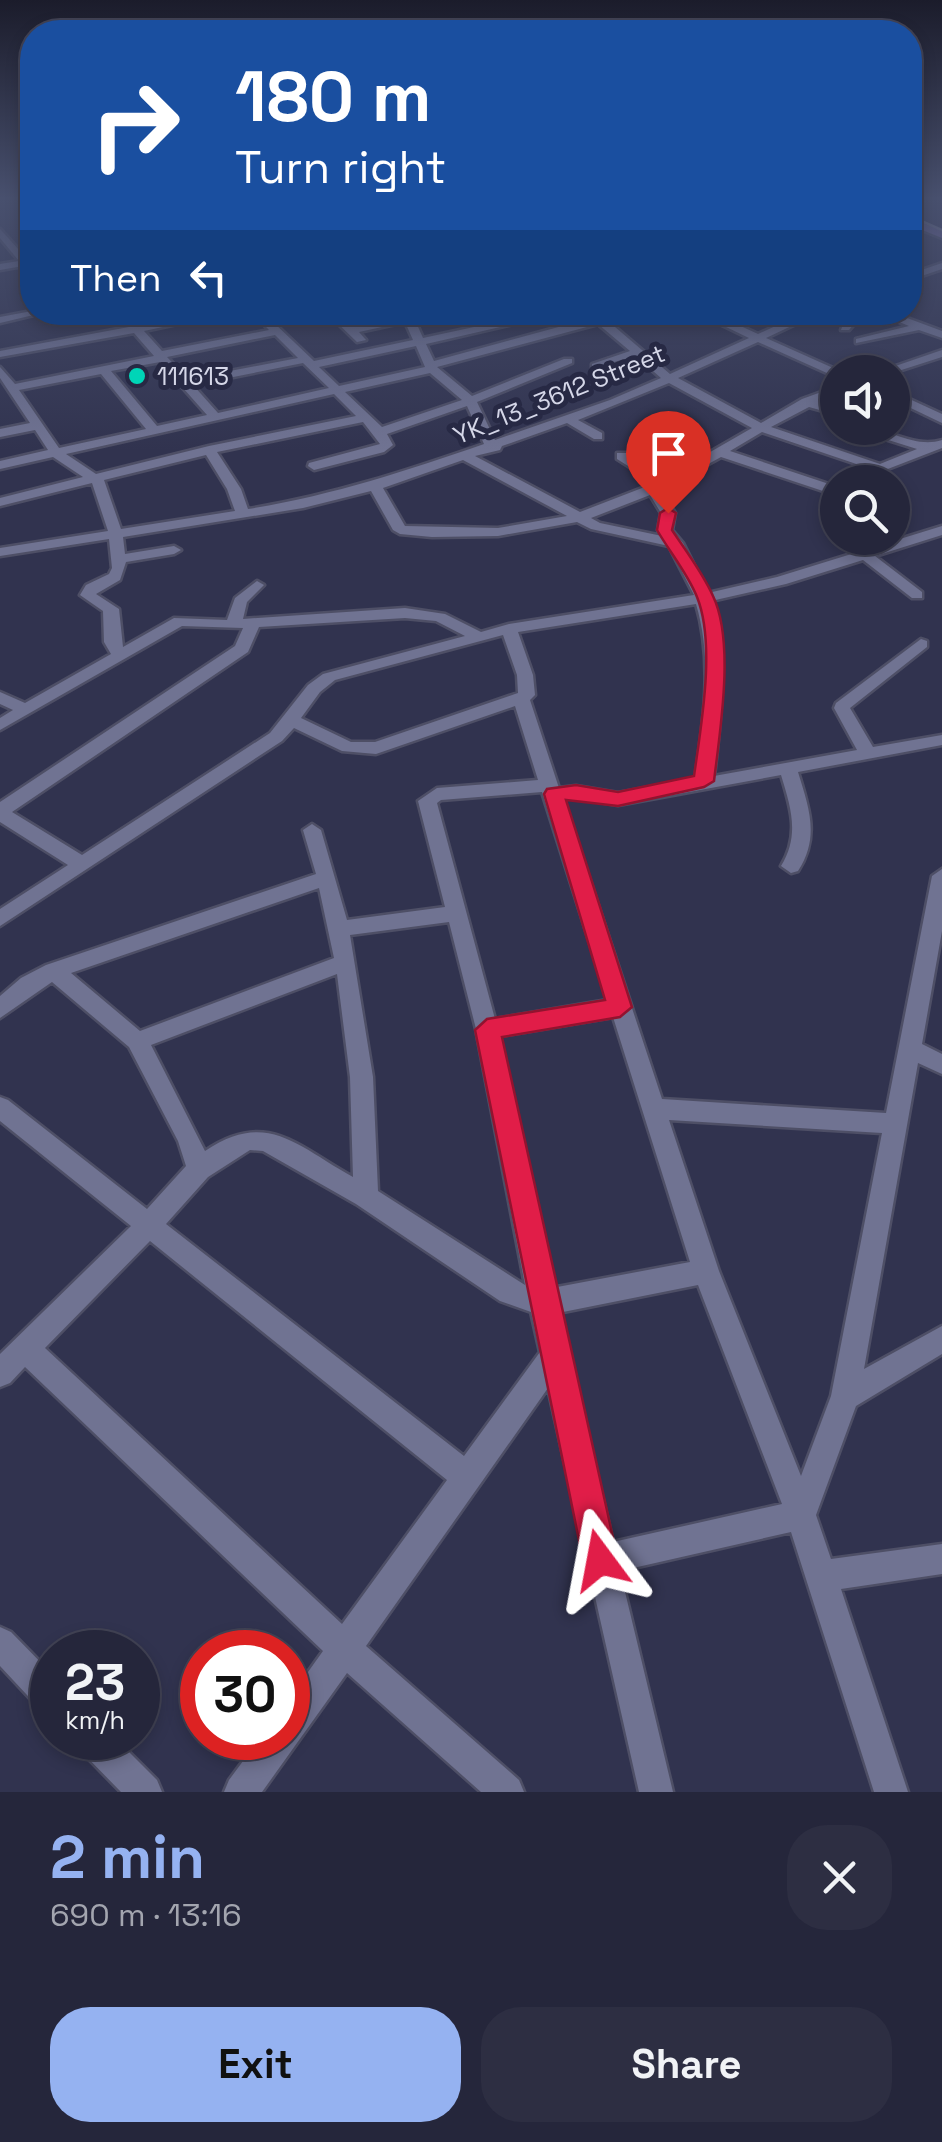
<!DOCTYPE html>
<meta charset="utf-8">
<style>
:root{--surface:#25263b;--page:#2d2e42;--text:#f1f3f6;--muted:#a3a5af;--line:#424355;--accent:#95b2f1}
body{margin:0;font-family:"Space Grotesk",sans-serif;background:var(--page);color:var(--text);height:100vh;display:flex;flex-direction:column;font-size:38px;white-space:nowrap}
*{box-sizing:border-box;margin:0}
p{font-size:32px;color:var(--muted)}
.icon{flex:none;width:55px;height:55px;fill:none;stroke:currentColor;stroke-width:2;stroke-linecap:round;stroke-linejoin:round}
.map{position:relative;height:1792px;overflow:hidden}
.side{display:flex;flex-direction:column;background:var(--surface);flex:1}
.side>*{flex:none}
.guide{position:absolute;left:20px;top:20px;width:902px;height:305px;border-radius:40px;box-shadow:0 5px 15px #0003,0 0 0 2px var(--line);background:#1a4fa0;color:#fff;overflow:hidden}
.tools{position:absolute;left:820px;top:355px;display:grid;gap:20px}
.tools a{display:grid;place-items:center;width:90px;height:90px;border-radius:50%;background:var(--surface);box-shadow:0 5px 15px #0003,0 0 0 2px var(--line);font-size:50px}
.speed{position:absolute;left:30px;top:1630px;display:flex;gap:20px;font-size:50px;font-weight:700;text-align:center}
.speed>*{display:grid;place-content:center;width:130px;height:130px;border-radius:50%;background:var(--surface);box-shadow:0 5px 15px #0003,0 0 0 2px var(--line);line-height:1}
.speed small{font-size:25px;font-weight:400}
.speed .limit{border:15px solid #d22;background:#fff;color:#111}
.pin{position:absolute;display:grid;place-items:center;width:85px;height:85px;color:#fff;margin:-102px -42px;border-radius:50% 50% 50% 0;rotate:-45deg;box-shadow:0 0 10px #0007}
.pin .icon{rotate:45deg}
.me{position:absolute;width:110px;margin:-55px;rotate:347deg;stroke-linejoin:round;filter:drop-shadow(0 0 8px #0008)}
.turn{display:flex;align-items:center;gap:35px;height:210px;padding:0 50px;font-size:45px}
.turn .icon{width:130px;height:130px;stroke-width:2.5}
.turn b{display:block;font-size:70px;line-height:85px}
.then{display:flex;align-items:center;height:95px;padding:0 50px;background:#0003;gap:20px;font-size:38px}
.round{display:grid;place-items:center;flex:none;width:105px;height:105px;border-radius:40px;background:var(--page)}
.headline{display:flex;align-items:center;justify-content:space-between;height:170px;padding:0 50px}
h1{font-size:60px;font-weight:700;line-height:75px;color:var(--accent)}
.cta{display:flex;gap:20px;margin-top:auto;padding:20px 50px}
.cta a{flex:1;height:115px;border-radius:40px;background:var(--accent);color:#111;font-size:40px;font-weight:700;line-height:115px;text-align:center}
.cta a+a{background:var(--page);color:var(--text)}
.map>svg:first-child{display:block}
</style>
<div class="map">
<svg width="942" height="1792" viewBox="0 0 942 1792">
<rect width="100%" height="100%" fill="#31334f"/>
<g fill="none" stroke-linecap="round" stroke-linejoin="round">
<!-- minor casing -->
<g stroke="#4e4f66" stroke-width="5">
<path id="minor" d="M 0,229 L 29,261 L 32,274 L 23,266 L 0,270 L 0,264 L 19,261 L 0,238 Z
M 942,263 L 942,269 L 910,280 L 910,274 Z
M 32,311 L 46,312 L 0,323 L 0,317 Z
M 116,312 L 127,312 L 139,325 L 208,312 L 233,312 L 144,331 L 162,351 L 269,330 L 252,312 L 263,312 L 267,316 L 313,312 L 273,322 L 314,361 L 413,340 L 405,322 L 359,332 L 366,340 L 357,342 L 326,312 L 338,312 L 353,327 L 403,316 L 401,312 L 445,312 L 415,320 L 423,338 L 544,312 L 557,314 L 426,344 L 434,361 L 599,316 L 636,312 L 608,321 L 670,374 L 749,338 L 695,312 L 710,312 L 758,334 L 806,312 L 821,312 L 766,338 L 842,372 L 838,372 L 838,378 L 758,342 L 678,378 L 761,423 L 802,399 L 838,386 L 838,393 L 818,402 L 838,408 L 838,415 L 809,407 L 771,427 L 880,464 L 917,449 L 863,432 L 862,428 C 890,428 915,449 942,440 L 942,448 L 880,472 L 762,432 L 730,451 L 838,487 L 838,496 L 721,457 L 661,490 L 675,513 L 672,530 L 683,543 L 708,593 L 777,577 L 942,526 L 942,535 L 875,556 L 922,592 L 922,598 L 912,598 L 863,560 L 786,584 L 711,601 C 728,659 721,717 714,776 L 857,750 L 834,708 L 836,703 L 921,639 L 927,641 L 927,647 L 850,708 L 873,747 L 942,735 L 942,745 L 798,772 C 809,808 820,837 798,871 L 791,873 L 781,866 C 800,835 791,808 781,775 L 618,805 L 576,798 L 563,799 L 662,1099 L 886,1113 L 932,876 L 942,869 L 942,931 L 922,1044 L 942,1054 L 942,1074 L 918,1063 L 864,1369 L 942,1326 L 942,1354 L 856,1406 L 816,1515 L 831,1559 L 942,1544 L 942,1574 L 841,1589 L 908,1792 L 874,1792 L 791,1532 L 620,1571 L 673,1792 L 639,1792 L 548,1388 L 366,1646 L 519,1780 L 524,1792 L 481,1792 L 347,1673 L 262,1792 L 224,1792 L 229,1780 L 260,1738 L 288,1738 L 288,1700 L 323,1651 L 25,1367 L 10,1383 L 0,1387 L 0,1354 L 131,1226 L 0,1121 L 0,1097 L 8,1100 L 147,1209 L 186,1166 L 178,1141 L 129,1047 L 52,982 L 0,1018 L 0,996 L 21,978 L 46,965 L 316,874 L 303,830 L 312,824 L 321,830 L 347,920 L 445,907 L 418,801 L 437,788 L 538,780 L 515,706 L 376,754 L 342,751 L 294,728 L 282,741 L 0,926 L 0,909 L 68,865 L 0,822 L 0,802 L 235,646 L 243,628 L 182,626 L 0,730 L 0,718 L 13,710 L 0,704 L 0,692 L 25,703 L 111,654 L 104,642 L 103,611 L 80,595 L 86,585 L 109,574 L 112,568 L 109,539 L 0,556 L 0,548 L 108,531 L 92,483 L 0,506 L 0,498 L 83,477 L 53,457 L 0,469 L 0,461 L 48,450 L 35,430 L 0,437 L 0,429 L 30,423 L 0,378 L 0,367 L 15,384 L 154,356 L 134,333 L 0,357 L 0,351 L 129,327 ZM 598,324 L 630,351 L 592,364 L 592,368 L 636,356 L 661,378 L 610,400 L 495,440 L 477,402 L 572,363 L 572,359 L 564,359 L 472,396 L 437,367 ZM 275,335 L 298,358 L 188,379 L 167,357 ZM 416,346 L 425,367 L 339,386 L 319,367 ZM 160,362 L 207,415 L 157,426 L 111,371 ZM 303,363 L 329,388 L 218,413 L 193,385 ZM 430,373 L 462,400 L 382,427 L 345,392 ZM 101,374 L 146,429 L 59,448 L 19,390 ZM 669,383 L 752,428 L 665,478 L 627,453 L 617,453 L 617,459 L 655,483 L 580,512 L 475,456 L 500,450 L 502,446 L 567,423 L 594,439 L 602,439 L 602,433 L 578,420 ZM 334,394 L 356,416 L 209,446 L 96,474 L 66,454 ZM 467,406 L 484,444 C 406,471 330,496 248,509 L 241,489 L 217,452 L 363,422 L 380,444 L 309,463 L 308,466 L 314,470 L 384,452 L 393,445 L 387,434 ZM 206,455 L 227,489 L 235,511 L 121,529 L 104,480 ZM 463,460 L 567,516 L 498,528 L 405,526 L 383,488 ZM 371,491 L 393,530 L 400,534 L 432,537 L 498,536 L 577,522 L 591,529 L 669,546 L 694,595 L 509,624 L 481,632 L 445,614 L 405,608 L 243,619 L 247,602 L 264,585 L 257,581 L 235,598 L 227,620 L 174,618 L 123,647 L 119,609 L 96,594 L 120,580 L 126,562 L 174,554 L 181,550 L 174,546 L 125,554 L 123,537 L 303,508 ZM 650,495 L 661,513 L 658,530 L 662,536 L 600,523 L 591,518 ZM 696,604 C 713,661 704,721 695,779 L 618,793 L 576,786 L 559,788 L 530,700 L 535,695 L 533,675 L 518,632 ZM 405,618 L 436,621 L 465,636 L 323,674 L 308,685 L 270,733 L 82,855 L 12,812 L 248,652 L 259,627 ZM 503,635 L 517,675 L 518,693 L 515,694 L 375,742 L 351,742 L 301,718 L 320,692 L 335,680 ZM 542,792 L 608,1000 L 495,1019 L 437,803 L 441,800 ZM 319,888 L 334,958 L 140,1031 L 71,973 ZM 449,922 L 476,1029 L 525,1285 L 378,1191 L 373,1077 L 350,935 ZM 337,974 L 350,1077 L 353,1177 C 297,1146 267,1109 205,1151 L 151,1045 ZM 613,1017 L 690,1262 L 552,1288 L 500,1036 ZM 669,1120 L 882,1133 L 831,1396 L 801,1476 L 719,1271 ZM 250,1150 L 263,1151 L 356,1204 L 500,1301 L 531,1312 L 540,1352 L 464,1456 L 166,1224 L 208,1177 ZM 150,1241 L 447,1480 L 342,1624 L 45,1348 ZM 698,1285 L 782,1504 L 613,1542 L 558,1313 Z
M 821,312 L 836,312 L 855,323 L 849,330 L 841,330 L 843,324 Z
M 875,312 L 891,312 L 942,331 L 942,338 L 919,330 L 856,343 L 856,339 L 909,326 Z
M 942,350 L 942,357 L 892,373 L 878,372 Z
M 892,391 L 942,414 L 942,423 L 892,399 Z
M 0,1627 L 11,1632 L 52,1674 L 52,1713 L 40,1709 L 0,1666 Z
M 75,1738 L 115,1738 L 157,1780 L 162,1792 L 121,1792 L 80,1750 Z"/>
</g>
<!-- major casing -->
<g stroke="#4e4f66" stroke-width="5">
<path id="major" d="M 910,218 L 942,231 L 942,238 L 910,225 Z"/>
</g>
<!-- minor -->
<use href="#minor" fill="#707392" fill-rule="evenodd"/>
<!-- major -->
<use href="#major" fill="#8774b3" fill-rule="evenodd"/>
<!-- tram -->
<path stroke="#9d9fb4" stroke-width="2.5" d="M 910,216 L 942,230"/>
</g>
<!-- sky -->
<linearGradient id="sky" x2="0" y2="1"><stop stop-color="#1b1c2b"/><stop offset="0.44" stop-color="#48506e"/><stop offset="1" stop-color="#48506e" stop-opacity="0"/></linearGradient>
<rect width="942" height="450" fill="url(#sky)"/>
<!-- route -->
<path fill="#e11d48" stroke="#92132f" stroke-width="2.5" d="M 668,508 L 676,513 L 672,530 C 686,551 703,573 713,596 C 735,642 720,731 714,781 L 704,787 L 618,806 L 566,800 L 632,1007 L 620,1017 L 502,1037 L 618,1560 L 613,1572 L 600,1578 L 588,1572 L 583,1560 L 475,1030 L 487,1019 L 605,1000 L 544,794 L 547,789 L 576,785 L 618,792 L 694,776 C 701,726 716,644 697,597 C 688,574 669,551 657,530 L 660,513 Z"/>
<!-- markers -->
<circle fill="#00d5b7" stroke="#272944" stroke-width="4" cx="137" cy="376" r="10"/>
<g text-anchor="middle" stroke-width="10" stroke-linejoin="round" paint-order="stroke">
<!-- far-poi labels -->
<g font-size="25" fill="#d5d7e8" stroke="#272944" text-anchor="start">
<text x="157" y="385">111613</text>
</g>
<!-- far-street labels -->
<g font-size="25" fill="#d5d7e8" stroke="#272944">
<text transform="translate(559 394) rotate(-22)" y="9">YK_13_3612 Street</text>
</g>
</g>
</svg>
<div class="tools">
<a><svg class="icon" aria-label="sound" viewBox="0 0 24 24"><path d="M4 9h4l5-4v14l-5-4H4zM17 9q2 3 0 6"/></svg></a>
<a><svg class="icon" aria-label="search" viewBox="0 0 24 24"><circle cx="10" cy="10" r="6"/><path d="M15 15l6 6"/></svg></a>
</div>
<div class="speed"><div>23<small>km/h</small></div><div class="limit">30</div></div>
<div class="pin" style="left:668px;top:513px;background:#d93025"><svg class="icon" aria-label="arrive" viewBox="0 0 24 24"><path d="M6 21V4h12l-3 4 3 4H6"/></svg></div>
<svg class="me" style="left:600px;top:1560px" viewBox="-20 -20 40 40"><path d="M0-17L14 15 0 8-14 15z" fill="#e11d48" stroke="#fff" stroke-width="4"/></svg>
<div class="guide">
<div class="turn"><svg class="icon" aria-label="right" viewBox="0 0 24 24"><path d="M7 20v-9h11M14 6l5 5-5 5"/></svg><div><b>180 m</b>Turn right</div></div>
<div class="then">Then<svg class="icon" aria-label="left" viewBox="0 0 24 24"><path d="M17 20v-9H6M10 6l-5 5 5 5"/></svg></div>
</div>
</div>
<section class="side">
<div class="headline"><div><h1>2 min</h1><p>690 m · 13:16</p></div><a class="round"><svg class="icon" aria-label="close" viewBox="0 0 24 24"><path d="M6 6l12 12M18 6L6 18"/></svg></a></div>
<div class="cta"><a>Exit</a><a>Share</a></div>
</section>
